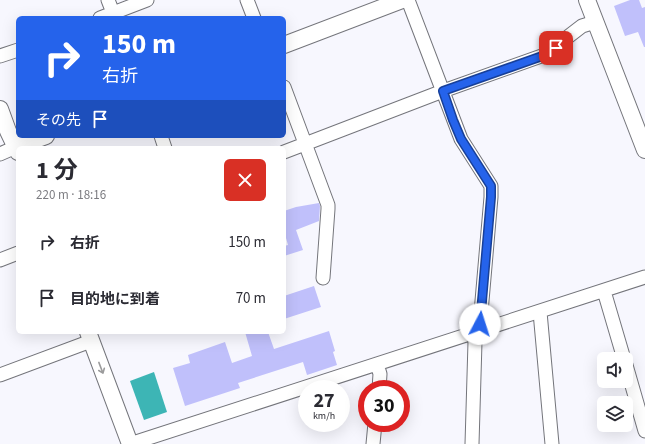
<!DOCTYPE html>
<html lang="ja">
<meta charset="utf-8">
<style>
:root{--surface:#fff;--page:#f2f2f3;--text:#2b2b33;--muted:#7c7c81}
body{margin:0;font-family:"Source Sans 3","Noto Sans JP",sans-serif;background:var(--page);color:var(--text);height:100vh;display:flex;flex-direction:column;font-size:15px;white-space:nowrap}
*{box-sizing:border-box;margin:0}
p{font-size:13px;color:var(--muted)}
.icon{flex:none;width:22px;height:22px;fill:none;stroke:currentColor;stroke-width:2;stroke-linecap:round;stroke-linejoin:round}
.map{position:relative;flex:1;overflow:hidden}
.panel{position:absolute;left:16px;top:146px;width:270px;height:188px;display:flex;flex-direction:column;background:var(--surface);border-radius:6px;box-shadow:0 4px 16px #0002}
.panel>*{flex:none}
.hud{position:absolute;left:16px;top:16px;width:270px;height:122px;border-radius:6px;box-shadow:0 4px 16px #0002;background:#2563eb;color:#fff;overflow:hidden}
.tools{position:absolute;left:597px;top:352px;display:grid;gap:8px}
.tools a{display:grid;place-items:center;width:36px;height:36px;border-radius:6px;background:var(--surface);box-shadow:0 4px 16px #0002;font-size:20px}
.speed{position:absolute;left:298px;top:380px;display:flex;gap:8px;font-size:20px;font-weight:700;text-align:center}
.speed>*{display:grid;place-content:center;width:52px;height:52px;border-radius:50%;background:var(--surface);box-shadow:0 4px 16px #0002;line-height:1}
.speed small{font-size:10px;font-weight:400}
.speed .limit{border:6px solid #d22;background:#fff;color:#111}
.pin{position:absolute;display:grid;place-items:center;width:34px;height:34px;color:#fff;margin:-17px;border-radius:8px;box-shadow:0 2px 6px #0006}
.me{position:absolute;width:44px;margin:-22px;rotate:5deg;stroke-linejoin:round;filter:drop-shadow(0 0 3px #0008)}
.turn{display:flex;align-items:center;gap:14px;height:84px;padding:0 20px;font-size:18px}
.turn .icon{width:52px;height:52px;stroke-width:2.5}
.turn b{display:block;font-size:28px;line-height:34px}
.then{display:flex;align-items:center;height:38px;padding:0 20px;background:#0003;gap:8px;font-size:15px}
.round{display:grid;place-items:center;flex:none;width:42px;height:42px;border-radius:6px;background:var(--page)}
.head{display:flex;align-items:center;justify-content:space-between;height:68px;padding:0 20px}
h1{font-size:24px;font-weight:700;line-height:30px}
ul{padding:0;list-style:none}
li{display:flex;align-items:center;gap:12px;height:56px;padding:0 20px}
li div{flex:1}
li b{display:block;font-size:15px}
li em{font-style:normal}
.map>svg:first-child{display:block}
</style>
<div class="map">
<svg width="645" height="444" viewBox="0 0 645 444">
<rect width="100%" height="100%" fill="#f7f7fe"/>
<!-- water -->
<path fill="#3db5b5" d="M 154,372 L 167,412 L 144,420 L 130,381 Z"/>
<!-- building -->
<path fill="#c0c0fb" d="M 630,0 L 639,0 L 642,8 L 645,7 L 645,47 L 644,47 L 638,32 L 625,36 L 614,6 Z
M 319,203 L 320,206 L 319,221 L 296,230 L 303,250 L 284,256 L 284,246 L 288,245 L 284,231 L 284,211 L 296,207 Z
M 314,286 L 321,307 L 284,319 L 284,296 Z
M 329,331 L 335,351 L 333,352 L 337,365 L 307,375 L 303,362 L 238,383 L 240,388 L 185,406 L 173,368 L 190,363 L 188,355 L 225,342 L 232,363 L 252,356 L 245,332 L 268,332 L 274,349 Z"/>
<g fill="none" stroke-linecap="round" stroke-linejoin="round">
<!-- minor casing -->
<g stroke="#74757b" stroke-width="15">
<path id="minor" d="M 108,0 L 115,18
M 247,0 L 254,18
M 408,0 L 461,139 L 491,186 L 491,197 L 480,324 L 481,330
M 100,18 L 147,0
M 0,56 L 18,50
M 284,87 L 328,205 L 328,209 L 323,278
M 161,136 L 165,148
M 284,152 L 443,91 L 547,54 L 556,48 L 569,36 L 582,26 L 595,22
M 0,154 L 16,147
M 0,260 L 18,253
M 604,291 L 624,359
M 540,312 L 552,444
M 377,364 L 380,374 L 379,389
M 626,365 L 645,431
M 0,375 L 91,341
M 130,444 L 645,277
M 373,444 L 375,423
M 472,444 L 475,342 L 473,333"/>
</g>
<!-- tertiary casing -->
<g stroke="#74757b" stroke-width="18">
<path id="tertiary" d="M 587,0 L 645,150
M 284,45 L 402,0
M 0,109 L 8,131 L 18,152
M 16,147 L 46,136
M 88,332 L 130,444"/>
</g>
<!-- minor -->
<use href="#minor" stroke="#fff" stroke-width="13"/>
<!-- tertiary -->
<use href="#tertiary" stroke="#fff" stroke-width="16"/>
</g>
<!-- one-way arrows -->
<defs><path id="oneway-shaft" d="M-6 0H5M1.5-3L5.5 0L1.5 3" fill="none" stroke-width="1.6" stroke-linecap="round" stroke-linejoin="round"/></defs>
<use stroke="#9b9b9c" href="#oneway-shaft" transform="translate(101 368) rotate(69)"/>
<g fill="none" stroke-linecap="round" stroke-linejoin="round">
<!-- route casing -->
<g stroke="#184099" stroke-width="10">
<path id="route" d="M 480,324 L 491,197 L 491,186 L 461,139 L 453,120 L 443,91 L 548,54 L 556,48"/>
</g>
<!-- route -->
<use href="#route" stroke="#2563eb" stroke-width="7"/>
</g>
</svg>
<div class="tools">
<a><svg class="icon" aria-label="sound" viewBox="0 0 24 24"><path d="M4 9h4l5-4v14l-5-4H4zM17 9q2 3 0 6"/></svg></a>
<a><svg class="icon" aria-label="layers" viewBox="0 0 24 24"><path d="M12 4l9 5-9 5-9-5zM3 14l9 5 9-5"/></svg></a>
</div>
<div class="speed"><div>27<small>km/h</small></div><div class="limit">30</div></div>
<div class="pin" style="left:556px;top:48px;background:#d93025"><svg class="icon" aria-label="arrive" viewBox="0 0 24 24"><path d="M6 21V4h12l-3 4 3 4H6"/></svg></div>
<svg class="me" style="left:480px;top:324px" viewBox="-20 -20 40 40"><circle r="19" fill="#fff"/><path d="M0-13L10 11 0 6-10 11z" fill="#2563eb"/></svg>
<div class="hud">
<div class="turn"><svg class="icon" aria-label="right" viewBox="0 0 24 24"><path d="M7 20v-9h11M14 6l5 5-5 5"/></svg><div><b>150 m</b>右折</div></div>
<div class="then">その先<svg class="icon" aria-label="arrive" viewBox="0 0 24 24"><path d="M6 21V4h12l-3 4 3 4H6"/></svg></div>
</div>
<section class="panel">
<div class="head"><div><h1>1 分</h1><p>220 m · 18:16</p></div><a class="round" style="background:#d93025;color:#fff"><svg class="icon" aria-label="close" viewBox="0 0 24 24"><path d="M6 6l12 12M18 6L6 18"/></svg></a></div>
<ul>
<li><svg class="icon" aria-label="right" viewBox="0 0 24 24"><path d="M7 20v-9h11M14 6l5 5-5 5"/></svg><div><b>右折</b></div><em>150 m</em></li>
<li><svg class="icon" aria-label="arrive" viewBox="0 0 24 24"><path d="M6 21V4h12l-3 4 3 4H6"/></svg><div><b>目的地に到着</b></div><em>70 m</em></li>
</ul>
</section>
</div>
